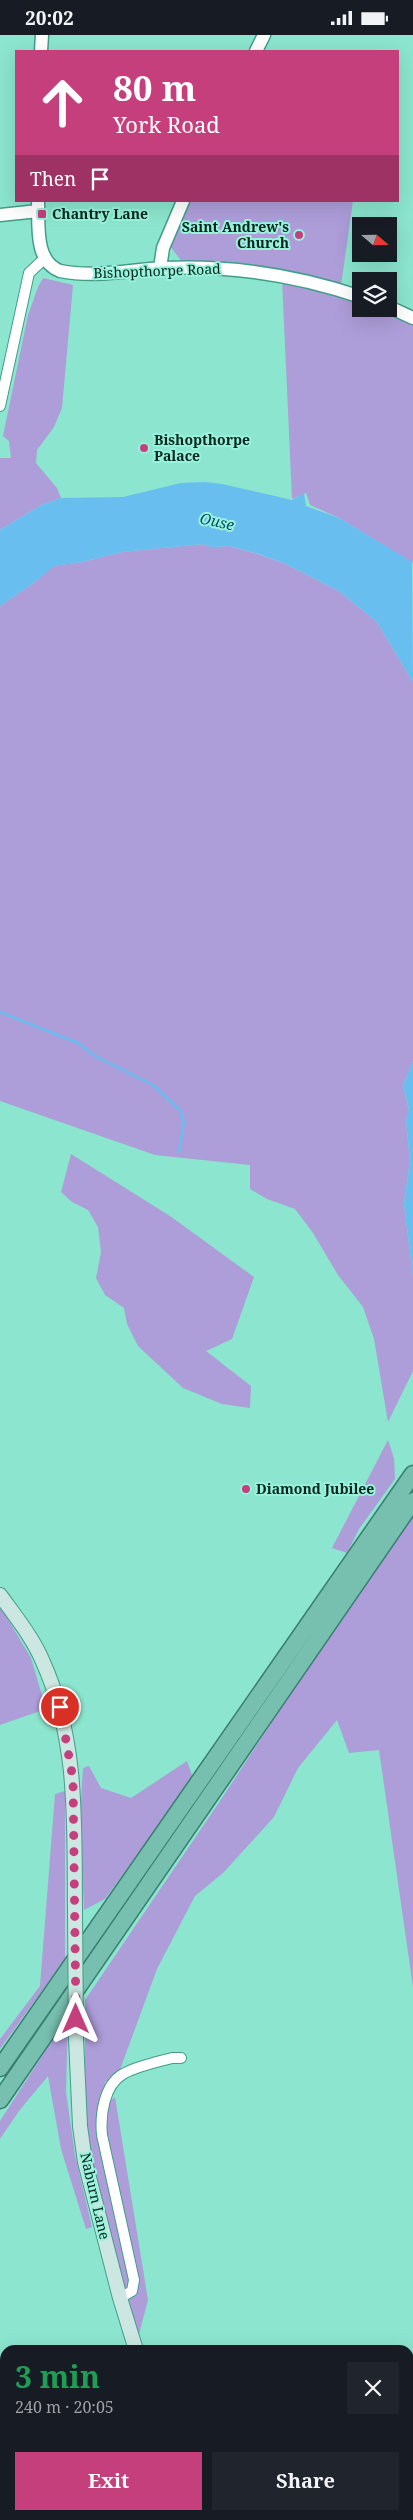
<!DOCTYPE html>
<meta charset="utf-8">
<style>
:root{--surface:#171b24;--page:#20242c;--text:#f1f3f6;--muted:#9ea1a6;--accent:#c63f7d}
body{margin:0;font-family:"Noto Serif",serif;background:var(--page);color:var(--text);height:100vh;display:flex;flex-direction:column;font-size:19px;white-space:nowrap}
*{box-sizing:border-box;margin:0}
p{font-size:16px;color:var(--muted)}
.icon{flex:none;width:28px;height:28px;fill:none;stroke:currentColor;stroke-width:2;stroke-linecap:round;stroke-linejoin:round}
.map{position:relative;flex:1;overflow:hidden}
.panel{position:absolute;left:0px;top:2310px;width:414px;height:175px;display:flex;flex-direction:column;background:var(--surface);border-radius:15px 15px 0 0;box-shadow:0 5px 20px #0002}
.panel>*{flex:none}
.hud{position:absolute;left:15px;top:15px;width:384px;height:152px;border-radius:0px;box-shadow:0 5px 20px #0002;background:#c63f7d;color:#fff;overflow:hidden}
.needle{width:32px;rotate:110deg}
.tools{position:absolute;left:352px;top:182px;display:grid;gap:10px}
.tools a{display:grid;place-items:center;width:45px;height:45px;border-radius:0px;background:var(--surface);box-shadow:0 5px 20px #0002;font-size:25px}
.pin{position:absolute;display:grid;place-items:center;width:42px;height:42px;color:#fff;margin:-21px;border:2px solid #fff;border-radius:50%;box-shadow:0 1px 5px #0007}
.me{position:absolute;width:55px;margin:-28px;rotate:0deg;stroke-linejoin:round;filter:drop-shadow(0 0 4px #0008)}
.turn{display:flex;align-items:center;gap:18px;height:105px;padding:0 15px;font-size:22px}
.turn .icon{width:65px;height:65px;stroke-width:2.5}
.turn b{display:block;font-size:35px;line-height:42px}
.then{display:flex;align-items:center;height:48px;padding:0 15px;background:#0003;gap:10px;font-size:19px}
.round{display:grid;place-items:center;flex:none;width:52px;height:52px;border-radius:0px;background:var(--page)}
.summary{display:flex;align-items:center;justify-content:space-between;height:85px;padding:0 15px}
h1{font-size:30px;font-weight:700;line-height:38px;color:#1e9e55}
.action{display:flex;gap:10px;margin-top:auto;padding:10px 15px}
.action a{flex:1;height:58px;border-radius:0px;background:var(--accent);color:#fff;font-size:20px;font-weight:700;line-height:58px;text-align:center}
.action a+a{background:var(--page);color:var(--text)}
.status{display:flex;justify-content:space-between;align-items:center;height:35px;padding:0 25px;background:var(--surface);direction:ltr}
.status svg{height:14px;fill:currentColor}
.map>svg:first-child{display:block}
</style>
<div class="status"><b>20:02</b><svg viewBox="0 0 49 12"><path d="M0 12V9h3v3zM5 12V6h3v6zM10 12V3h3v9zM15 12V0h3v12zM26 1h20v11H26zM47 4h2v5h-2z"/></svg></div>
<div class="map">
<svg width="413" height="2485" viewBox="0 0 413 2485">
<rect width="100%" height="100%" fill="#8ce5ce"/>
<!-- green -->
<path fill="#ad9dd9" d="M 189,166 L 353,166 L 341,251 C 290,234 236,226 182,227 L 170,211 Z
M 43,243 L 73,250 L 62,373 L 54,392 L 37,415 L 36,428 L 57,453 L 61,463 L 42,470 L 0,495 L 0,423 L 11,423 L 9,406 L 3,401 L 28,280 L 38,252 Z
M 282,244 L 361,266 L 361,274 L 385,274 L 413,287 L 413,528 L 339,483 L 310,470 L 306,458 L 292,464 Z
M 203,509 L 212,512 L 229,511 L 258,519 L 286,529 L 339,556 L 377,587 L 413,647 L 413,1026 L 403,1051 L 409,1075 L 406,1086 L 410,1126 L 404,1169 L 413,1241 L 413,1336 L 388,1387 L 374,1304 L 363,1272 L 338,1240 L 313,1198 L 295,1174 L 267,1164 L 250,1154 L 250,1130 L 155,1120 L 0,1066 L 0,571 L 35,547 L 53,531 L 82,527 L 122,517 Z
M 71,1119 L 170,1181 L 254,1242 L 232,1304 L 206,1316 L 251,1351 L 250,1373 L 222,1369 L 183,1353 L 138,1311 L 127,1289 L 124,1273 L 105,1260 L 96,1243 L 101,1217 L 98,1192 L 88,1175 L 72,1167 L 61,1157 Z
M 388,1405 L 394,1423 L 395,1444 L 359,1494 L 347,1518 L 332,1513 Z
M 413,1480 L 413,1952 L 379,1715 L 349,1718 L 337,1685 L 298,1733 L 274,1782 L 223,1838 L 195,1861 L 157,1934 L 118,2040 L 105,2047 L 105,2070 L 115,2062 L 148,2265 L 137,2307 L 93,2130 L 85,2073 L 85,1965 L 220,1766 L 349,1570 Z
M 0,1571 L 31,1623 L 46,1674 L 0,1690 Z
M 187,1726 L 193,1743 L 105,1864 L 84,1875 L 80,1781 L 83,1733 L 89,1731 L 101,1753 L 131,1763 Z
M 65,1756 L 65,1924 L 0,2014 L 0,2004 L 40,1951 L 55,1759 Z
M 68,1981 L 66,2057 L 75,2120 L 92,2192 L 86,2194 L 61,2114 L 48,2041 L 19,2076 L 0,2104 L 0,2086 Z
M 409,2442 L 413,2442 L 413,2485 L 309,2485 L 309,2483 L 315,2483 L 310,2480 L 409,2480 Z"/>
<!-- water -->
<path fill="#69bef0" d="M 205,447 L 222,449 L 292,465 L 304,458 L 306,471 L 339,483 L 412,527 L 413,647 L 377,587 L 339,556 L 286,529 L 259,519 L 229,511 L 212,512 L 203,509 L 122,517 L 82,527 L 54,531 L 35,547 L 0,571 L 0,495 L 42,470 L 61,463 L 123,462 L 181,448 Z
M 413,1026 L 413,1241 L 404,1169 L 410,1126 L 406,1086 L 409,1074 L 403,1051 Z"/>
<g fill="none" stroke-linecap="round" stroke-linejoin="round">
<!-- stream -->
<path stroke="#69bef0" stroke-width="2.5" d="M 0,977 L 78,1008 L 95,1021 L 153,1050 L 180,1075 L 184,1086 L 179,1117"/>
<!-- minor casing -->
<g stroke="#439e89" stroke-width="12">
<path id="minor" d="M 0,371 L 29,238 L 44,224
M 120,2263 L 132,2256 L 134,2245 L 102,2100 C 100,2080 104,2050 123,2039 C 137,2031 157,2027 172,2023 L 181,2023"/>
</g>
<!-- tertiary casing -->
<g stroke="#439e89" stroke-width="15">
<path id="tertiary" d="M 41,16 L 42,0
M 256,16 L 264,0
M 38,166 C 39,190 34,226 60,236 C 96,243 128,235 163,233 C 231,230 296,240 361,262
M 0,180 L 38,176
M 160,233 L 163,213 L 183,166
M 389,272 L 413,283"/>
</g>
<!-- secondary casing -->
<g stroke="#439e89" stroke-width="16">
<path id="secondary" d="M 0,1560 C 16,1582 33,1603 43,1627 C 79,1707 74,1791 75,1876
M 76,2003 L 80,2091 L 85,2127 L 120,2263 L 136,2315"/>
</g>
<!-- primary casing -->
<g stroke="#377f6f" stroke-width="19">
<path id="primary" d="M 409,2433 L 413,2433
M 171,2485 L 191,2480"/>
</g>
<!-- trunk casing -->
<g stroke="#377f6f" stroke-width="19">
<path id="trunk" d="M 0,2033 L 413,1439
M 0,2065 L 413,1466"/>
</g>
<!-- minor -->
<use href="#minor" stroke="#fff" stroke-width="10"/>
<!-- tertiary -->
<use href="#tertiary" stroke="#fff" stroke-width="12"/>
<!-- secondary -->
<use href="#secondary" stroke="#cce7e1" stroke-width="14"/>
<!-- primary -->
<use href="#primary" stroke="#99cfc3" stroke-width="16"/>
<!-- trunk -->
<use href="#trunk" stroke="#77bfaf" stroke-width="16"/>
<!-- secondary-bridge casing -->
<g stroke="#439e89" stroke-width="16" stroke-linecap="butt">
<path id="secondary-bridge" d="M 75,1876 L 76,2003"/>
</g>
<!-- secondary-bridge -->
<use href="#secondary-bridge" stroke="#cce7e1" stroke-width="14"/>
</g>
<g fill="none" stroke-linecap="round" stroke-linejoin="round">
<!-- route -->
<path stroke="#c63f7d" stroke-width="9" stroke-dasharray="0 16.2" d="M 60,1672 L 73,1744 L 76,1984"/>
</g>
<!-- markers -->
<g fill="#c63f7d" stroke="#99f2db" stroke-width="2">
<rect x="37" y="174" width="10" height="10" rx="2.5"/>
<circle cx="299" cy="200" r="5"/>
<circle cx="144" cy="413" r="5"/>
<circle cx="246" cy="1454" r="5"/>
</g>
<g text-anchor="middle" stroke-width="4" stroke-linejoin="round" paint-order="stroke">
<!-- poi labels -->
<g font-size="14" font-weight="bold" fill="#00251d" stroke="#99f2db" text-anchor="start">
<text x="52" y="184">Chantry Lane</text>
<text x="289" y="197" text-anchor="end">Saint Andrew's<tspan x="289" dy="16">Church</tspan></text>
<text x="154" y="410">Bishopthorpe<tspan x="154" dy="16">Palace</tspan></text>
<text x="256" y="1459">Diamond Jubilee</text>
</g>
<!-- street labels -->
<g font-size="14" fill="#00251d" stroke="#99f2db">
<text transform="translate(157 236) rotate(-2)" y="5">Bishopthorpe Road</text>
<text transform="translate(95 2161) rotate(77)" y="5">Naburn Lane</text>
</g>
<!-- water labels -->
<g font-size="15" font-style="italic" fill="#094f70" stroke="#99f2db">
<text transform="translate(217 487) rotate(12)" y="5">Ouse</text>
</g>
</g>
</svg>
<div class="tools">
<a><svg class="needle" viewBox="-14 -14 28 28"><path d="M0-13l5 13h-10z" fill="#e53935"/><path d="M0 13l5-13h-10z" fill="#9ea1a6"/></svg></a>
<a><svg class="icon" aria-label="layers" viewBox="0 0 24 24"><path d="M12 4l9 5-9 5-9-5zM3 14l9 5 9-5"/></svg></a>
</div>
<div class="pin" style="left:60px;top:1672px;background:#d93025"><svg class="icon" aria-label="arrive" viewBox="0 0 24 24"><path d="M6 21V4h12l-3 4 3 4H6"/></svg></div>
<svg class="me" style="left:76px;top:1984px" viewBox="-20 -20 40 40"><path d="M0-17L14 15 0 8-14 15z" fill="#c63f7d" stroke="#fff" stroke-width="4"/></svg>
<div class="hud">
<div class="turn"><svg class="icon" aria-label="ahead" viewBox="0 0 24 24"><path d="M12 20V5M6 11l6-6 6 6"/></svg><div><b>80 m</b>York Road</div></div>
<div class="then">Then<svg class="icon" aria-label="arrive" viewBox="0 0 24 24"><path d="M6 21V4h12l-3 4 3 4H6"/></svg></div>
</div>
<section class="panel">
<div class="summary"><div><h1>3 min</h1><p>240 m · 20:05</p></div><a class="round"><svg class="icon" aria-label="close" viewBox="0 0 24 24"><path d="M6 6l12 12M18 6L6 18"/></svg></a></div>
<div class="action"><a>Exit</a><a>Share</a></div>
</section>
</div>
